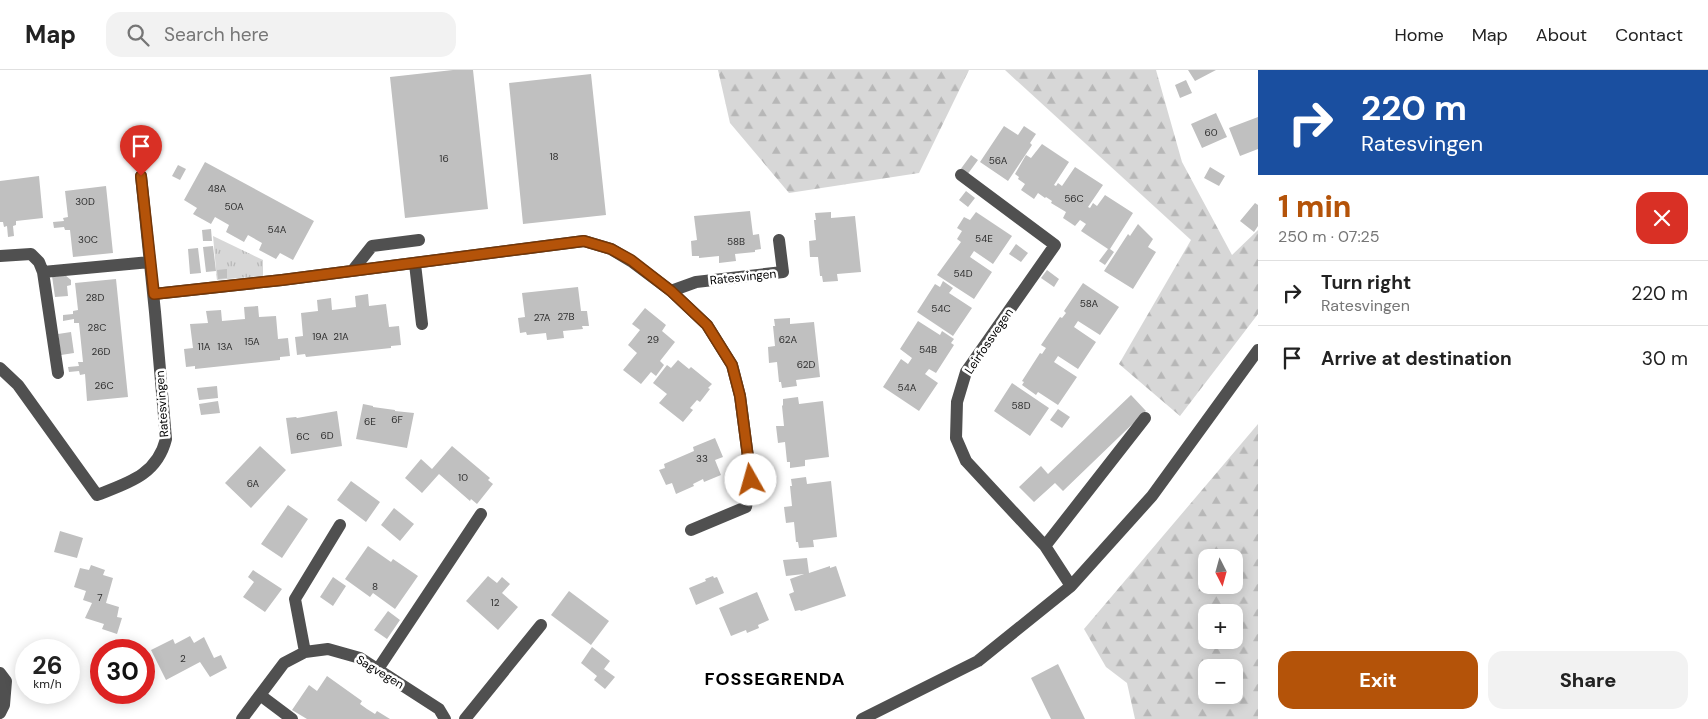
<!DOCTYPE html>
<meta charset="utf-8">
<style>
:root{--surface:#fff;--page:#f2f2f2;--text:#222;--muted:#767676;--line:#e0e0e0;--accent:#b45309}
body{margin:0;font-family:"DM Sans",sans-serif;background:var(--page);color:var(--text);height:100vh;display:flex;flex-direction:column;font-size:19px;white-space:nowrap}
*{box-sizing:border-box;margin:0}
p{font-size:16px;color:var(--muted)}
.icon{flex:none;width:28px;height:28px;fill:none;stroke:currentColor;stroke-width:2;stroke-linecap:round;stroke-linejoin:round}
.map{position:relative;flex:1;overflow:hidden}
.panel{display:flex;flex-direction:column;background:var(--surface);width:450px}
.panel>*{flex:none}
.guide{background:#1a4fa0;color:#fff;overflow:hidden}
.needle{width:32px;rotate:174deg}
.tools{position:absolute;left:1198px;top:479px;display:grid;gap:10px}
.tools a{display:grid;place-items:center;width:45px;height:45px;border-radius:10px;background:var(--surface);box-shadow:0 2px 12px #0003;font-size:25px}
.speed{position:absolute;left:15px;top:569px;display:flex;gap:10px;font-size:25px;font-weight:700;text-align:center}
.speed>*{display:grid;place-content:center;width:65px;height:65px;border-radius:50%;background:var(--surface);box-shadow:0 2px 12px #0003;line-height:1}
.speed small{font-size:12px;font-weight:400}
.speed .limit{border:8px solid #d22;background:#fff;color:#111}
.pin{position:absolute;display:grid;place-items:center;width:42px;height:42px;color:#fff;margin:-51px -21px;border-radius:50% 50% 50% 0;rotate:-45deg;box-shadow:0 0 5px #0007}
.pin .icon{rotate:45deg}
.me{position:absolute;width:55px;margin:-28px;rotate:353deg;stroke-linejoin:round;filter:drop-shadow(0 0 4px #0008)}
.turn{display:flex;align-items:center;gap:18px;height:105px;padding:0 20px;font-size:22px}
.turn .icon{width:65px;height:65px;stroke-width:2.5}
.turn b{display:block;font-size:35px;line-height:42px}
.round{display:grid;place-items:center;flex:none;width:52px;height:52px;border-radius:15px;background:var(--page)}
.headline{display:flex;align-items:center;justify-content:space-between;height:85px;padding:0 20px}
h1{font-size:30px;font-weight:800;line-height:38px;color:var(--accent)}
.primary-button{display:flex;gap:10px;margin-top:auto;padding:10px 20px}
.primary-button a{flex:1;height:58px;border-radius:15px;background:var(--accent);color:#fff;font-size:20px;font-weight:800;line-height:58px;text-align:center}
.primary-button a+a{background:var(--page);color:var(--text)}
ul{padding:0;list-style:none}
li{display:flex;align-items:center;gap:15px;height:65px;padding:0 20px;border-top:1px solid var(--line)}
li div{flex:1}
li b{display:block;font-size:19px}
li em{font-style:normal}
header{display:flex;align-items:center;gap:30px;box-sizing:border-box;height:70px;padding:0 25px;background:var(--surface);border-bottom:1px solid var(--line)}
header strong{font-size:24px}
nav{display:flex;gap:28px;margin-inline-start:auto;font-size:18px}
.search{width:350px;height:45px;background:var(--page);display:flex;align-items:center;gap:12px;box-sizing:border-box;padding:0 18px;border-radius:15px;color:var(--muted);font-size:19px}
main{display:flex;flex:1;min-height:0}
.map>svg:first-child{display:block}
</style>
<header>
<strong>Map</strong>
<div class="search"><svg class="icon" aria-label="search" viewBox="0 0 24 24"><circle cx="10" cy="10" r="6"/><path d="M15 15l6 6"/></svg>Search here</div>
<nav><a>Home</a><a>Map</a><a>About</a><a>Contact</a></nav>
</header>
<main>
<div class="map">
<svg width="1258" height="649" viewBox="0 0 1258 649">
<defs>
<pattern id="forest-firs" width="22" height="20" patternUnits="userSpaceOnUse" patternTransform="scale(1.25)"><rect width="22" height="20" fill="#d7d7d7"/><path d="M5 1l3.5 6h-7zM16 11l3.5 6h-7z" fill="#b7b7b7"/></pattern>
<pattern id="park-tufts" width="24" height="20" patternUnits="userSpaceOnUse" patternTransform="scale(1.25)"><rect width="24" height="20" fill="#d7d7d7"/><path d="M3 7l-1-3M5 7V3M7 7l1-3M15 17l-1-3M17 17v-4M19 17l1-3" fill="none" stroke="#b7b7b7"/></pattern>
</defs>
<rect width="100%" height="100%" fill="#fff"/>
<!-- forest -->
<path fill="url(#forest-firs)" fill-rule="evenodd" d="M 718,0 L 969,0 L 919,103 L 789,123 L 730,53 Z
M 1005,0 L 1156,0 L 1182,92 L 1232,185 L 1258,160 L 1258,244 L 1180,346 L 1119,294 L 1191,170 Z
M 1258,354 L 1258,649 L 1135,649 L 1127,613 L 1106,597 L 1084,559 ZM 1206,488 L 1234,488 L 1234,515 L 1206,515 ZM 1206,542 L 1234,542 L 1234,570 L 1206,570 ZM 1206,598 L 1234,598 L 1234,625 L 1206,625 Z"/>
<!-- park -->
<path fill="url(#park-tufts)" d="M 213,166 L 263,190 L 263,206 L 217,210 Z"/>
<!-- building -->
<path fill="#c0c0c0" d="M 453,0 L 473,0 L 488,139 L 405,148 L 390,7 Z
M 1188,0 L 1216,0 L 1195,11 Z
M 591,4 L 606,145 L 523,154 L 509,13 Z
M 1186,10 L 1192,23 L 1180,28 L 1175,15 Z
M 1216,43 L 1227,67 L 1202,78 L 1191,54 Z
M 1258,47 L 1258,79 L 1240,86 L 1229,58 Z
M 1004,56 L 1018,65 L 1024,56 L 1036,64 L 1030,73 L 1032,75 L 1008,111 L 980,92 Z
M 1042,74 L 1069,92 L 1054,115 L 1056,116 L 1058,113 L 1062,116 L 1075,97 L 1103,115 L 1088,137 L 1090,138 L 1093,133 L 1097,136 L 1105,125 L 1133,143 L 1110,179 L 1114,182 L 1105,195 L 1099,191 L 1108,179 L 1081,161 L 1086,154 L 1080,150 L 1075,156 L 1063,148 L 1066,142 L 1051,133 L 1052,131 L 1046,127 L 1045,128 L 1038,123 L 1034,129 L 1021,120 L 1025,114 L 1018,109 L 1019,107 L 1015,104 L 1026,85 L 1031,88 Z
M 971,85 L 978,90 L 967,105 L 960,100 Z
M 205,92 L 314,151 L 293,190 L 280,183 L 276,189 L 259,180 L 262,173 L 248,165 L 244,172 L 226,162 L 229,155 L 215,147 L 211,154 L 193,144 L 197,138 L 184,130 Z
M 178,95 L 186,99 L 180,110 L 172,106 Z
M 1210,97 L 1225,106 L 1219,116 L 1204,108 Z
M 39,106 L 43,148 L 16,151 L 16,155 L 13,156 L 14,166 L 8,167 L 7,156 L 4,157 L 3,152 L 0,152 L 0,111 Z
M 106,116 L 113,183 L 73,187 L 70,160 L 65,160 L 64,157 L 54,158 L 53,152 L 64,151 L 63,148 L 68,147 L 65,121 Z
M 966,121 L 975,128 L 968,137 L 959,130 Z
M 1255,133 L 1258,135 L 1258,156 L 1254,162 L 1240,151 Z
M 750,141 L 753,165 L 759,164 L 761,179 L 755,180 L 755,182 L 735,184 L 736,191 L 719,193 L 719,186 L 699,188 L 699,186 L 692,186 L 691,171 L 697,170 L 694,146 Z
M 831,142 L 831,148 L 855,146 L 861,202 L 837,204 L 838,211 L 823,212 L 822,206 L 820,206 L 818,187 L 810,187 L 809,171 L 816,170 L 814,150 L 816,150 L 815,143 Z
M 976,142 L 1012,166 L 993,194 L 974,181 L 970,187 L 992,202 L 974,229 L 937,205 L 961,172 L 957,169 L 962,161 L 957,158 L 964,147 L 970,150 Z
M 1138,154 L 1153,169 L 1148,177 L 1156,182 L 1133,219 L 1104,201 L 1128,164 L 1130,166 Z
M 211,159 L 212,171 L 203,171 L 202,160 Z
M 1016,174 L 1028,183 L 1021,192 L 1009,184 Z
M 213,176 L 216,201 L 206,202 L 203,177 Z
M 198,178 L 201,203 L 190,204 L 188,179 Z
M 227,199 L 227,208 L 218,209 L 217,200 Z
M 1047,200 L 1059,209 L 1054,217 L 1041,208 Z
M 65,205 L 71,210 L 71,215 L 67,216 L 68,226 L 55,227 L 52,206 Z
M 116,209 L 128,327 L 87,331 L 85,304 L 80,305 L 79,301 L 69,302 L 68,297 L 79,296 L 78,292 L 83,292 L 79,253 L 74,253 L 74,249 L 63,251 L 63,245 L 73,244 L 73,241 L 78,240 L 75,213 Z
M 943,211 L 953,218 L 949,223 L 972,238 L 953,266 L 917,242 L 935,214 L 940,217 Z
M 1083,213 L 1119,237 L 1100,265 L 1078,251 L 1074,257 L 1096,272 L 1078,299 L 1058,286 L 1054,292 L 1077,307 L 1058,335 L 1038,322 L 1036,325 L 1022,315 L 1024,312 L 1022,311 L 1040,283 L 1042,284 L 1046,278 L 1041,275 L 1060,247 L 1062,248 L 1066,243 L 1064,241 Z
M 578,217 L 581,241 L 587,241 L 589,256 L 582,256 L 583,259 L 563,261 L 564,268 L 547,270 L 546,263 L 527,265 L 526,262 L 520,263 L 518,248 L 525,247 L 522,223 Z
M 368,224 L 369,236 L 386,234 L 389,257 L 399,256 L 401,275 L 391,276 L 391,278 L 306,287 L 305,284 L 297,285 L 295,267 L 303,266 L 301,243 L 318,241 L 317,230 L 331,228 L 332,240 L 356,237 L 355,226 Z
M 258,236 L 259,247 L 276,246 L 278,269 L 288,268 L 290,286 L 280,287 L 280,290 L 195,299 L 195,296 L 186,297 L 184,279 L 193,278 L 190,254 L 208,253 L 206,241 L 221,240 L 222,251 L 245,249 L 244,237 Z
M 645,238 L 666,255 L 662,261 L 675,272 L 660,291 L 664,295 L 656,306 L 651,302 L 641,314 L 623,300 L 637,283 L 628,275 L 640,260 L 632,254 Z
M 790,248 L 790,254 L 814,252 L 820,307 L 796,310 L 797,316 L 782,318 L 781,312 L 779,312 L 777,292 L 769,293 L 768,277 L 775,276 L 773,256 L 775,256 L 774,249 Z
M 918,251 L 940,265 L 942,261 L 954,269 L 951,273 L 954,275 L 936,303 L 929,299 L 925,304 L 938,313 L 919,341 L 883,317 L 901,289 L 908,294 L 912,288 L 900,279 Z
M 71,262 L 74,283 L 61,285 L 58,264 Z
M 678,290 L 689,299 L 691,297 L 712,314 L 708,318 L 710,319 L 700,332 L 697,330 L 690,338 L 693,340 L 683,352 L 659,333 L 667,324 L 653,313 L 667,295 L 671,298 Z
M 1012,313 L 1049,338 L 1030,366 L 994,341 Z
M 217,316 L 218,328 L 199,330 L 197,318 Z
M 1131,325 L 1146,341 L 1063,421 L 1055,413 L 1034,432 L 1019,417 L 1041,396 L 1048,404 Z
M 798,327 L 799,334 L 823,331 L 829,387 L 805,390 L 805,396 L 790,398 L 790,392 L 787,392 L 785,372 L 778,373 L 776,356 L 784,356 L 782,336 L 783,335 L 783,329 Z
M 218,331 L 220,343 L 201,345 L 199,334 Z
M 363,334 L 373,336 L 373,337 L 395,340 L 395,341 L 414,343 L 407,378 L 356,369 Z
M 1058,339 L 1070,347 L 1062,358 L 1050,350 Z
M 337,341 L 342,376 L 291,384 L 286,348 L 296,347 L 297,348 Z
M 715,368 L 723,387 L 715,390 L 721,405 L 704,412 L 703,409 L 693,414 L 694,416 L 676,424 L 672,413 L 666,415 L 659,400 L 665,398 L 664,394 L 694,381 L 693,377 Z
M 260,376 L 286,400 L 251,438 L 225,413 Z
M 452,376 L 490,408 L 488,410 L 493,414 L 477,434 L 471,429 L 470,431 L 439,404 L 422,423 L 405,408 L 421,389 L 432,399 Z
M 806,407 L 807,414 L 831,411 L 837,467 L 813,470 L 814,477 L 799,478 L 798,472 L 796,472 L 794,452 L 786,453 L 784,437 L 792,436 L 790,416 L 792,416 L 791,409 Z
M 351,411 L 380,432 L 366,452 L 337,430 Z
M 288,435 L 308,449 L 282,488 L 261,474 Z
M 394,438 L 414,454 L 400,471 L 381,455 Z
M 60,461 L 83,468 L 77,488 L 54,482 Z
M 368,476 L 391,492 L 393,489 L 418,506 L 395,539 L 373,523 L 370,527 L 345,509 Z
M 807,488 L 809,503 L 830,496 L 830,498 L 836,496 L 846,526 L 801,541 L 800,540 L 795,541 L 789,524 L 794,522 L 790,509 L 804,504 L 786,506 L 783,490 Z
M 91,495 L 105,500 L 103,505 L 113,508 L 106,533 L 119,537 L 117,547 L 122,548 L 117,564 L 102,559 L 104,554 L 85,548 L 92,533 L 83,530 L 86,521 L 74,517 L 80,498 L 89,500 Z
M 253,500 L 282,519 L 265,542 L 243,527 L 254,512 L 248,507 Z
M 488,506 L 497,513 L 502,507 L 510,514 L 502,523 L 518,537 L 498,560 L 466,531 Z
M 713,506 L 714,508 L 717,507 L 724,523 L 696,535 L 689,518 L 706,511 L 705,509 Z
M 333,507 L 346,516 L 333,536 L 320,527 Z
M 569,521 L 609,551 L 591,575 L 551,545 Z
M 757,522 L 769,550 L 758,555 L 759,558 L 747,563 L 746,560 L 731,566 L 719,538 Z
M 388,541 L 400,550 L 387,569 L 374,560 Z
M 190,566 L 194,573 L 204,567 L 214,588 L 221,585 L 227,598 L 210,607 L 200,592 L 166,610 L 151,580 L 173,569 L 175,574 Z
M 592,577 L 610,591 L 604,599 L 615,607 L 605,619 L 594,610 L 597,606 L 581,593 Z
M 1058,594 L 1085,649 L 1051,649 L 1031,608 Z
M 327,606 L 362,631 L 360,634 L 367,639 L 375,644 L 377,641 L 390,649 L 307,649 L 292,640 L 309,615 L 317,621 Z"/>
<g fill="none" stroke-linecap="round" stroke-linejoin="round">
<!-- minor -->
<path stroke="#505050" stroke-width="12" d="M 961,105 L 1055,175 L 966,302 L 957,332 L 956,368 L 966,391 L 1045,476 L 1071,516
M 0,186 L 31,184 L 39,192 L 43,202 L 58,303
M 415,194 L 422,254
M 353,200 L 372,176 L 419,170
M 43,202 L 150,192
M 671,221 L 696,212 L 783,202 L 779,170
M 154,224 L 282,210 L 584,171 L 611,179 L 631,191 L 671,221 L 707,255 L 732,295 L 740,326 L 751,410 L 746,437 L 691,460
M 0,298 L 18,315 L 97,425 C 128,413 157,405 166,369 L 155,242 L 141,106
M 1045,476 L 1145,348
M 305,582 L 295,529 L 340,455
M 378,599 L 481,444
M 0,603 L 6,611 L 4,635 L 0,643
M 260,625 L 292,649
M 242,649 L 284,593 L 305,582 L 328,579 L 360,588 L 439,639 L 445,649
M 465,649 L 541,555
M 862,649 L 978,591 L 1071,516 L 1152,426 L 1258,280"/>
</g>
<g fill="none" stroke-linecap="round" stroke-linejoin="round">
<!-- route casing -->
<g stroke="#753606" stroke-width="12">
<path id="route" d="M 141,106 L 154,224 L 282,210 L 584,171 L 611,179 L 631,190 L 671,221 L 707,255 L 732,295 L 740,326 L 751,410"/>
</g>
<!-- route -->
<use href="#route" stroke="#b45309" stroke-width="9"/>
</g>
<g text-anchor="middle" stroke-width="5" stroke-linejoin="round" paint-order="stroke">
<!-- number labels -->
<g font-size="10" fill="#303030">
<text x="1211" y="66">60</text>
<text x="554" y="90">18</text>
<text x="444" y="92">16</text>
<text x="998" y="94">56A</text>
<text x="217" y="122">48A</text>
<text x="1074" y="132">56C</text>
<text x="85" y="135">30D</text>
<text x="234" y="140">50A</text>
<text x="277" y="163">54A</text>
<text x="984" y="172">54E</text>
<text x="88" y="173">30C</text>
<text x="736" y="175">58B</text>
<text x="963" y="207">54D</text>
<text x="95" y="231">28D</text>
<text x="1089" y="237">58A</text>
<text x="941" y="242">54C</text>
<text x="566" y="250">27B</text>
<text x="542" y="251">27A</text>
<text x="97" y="261">28C</text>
<text x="320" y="270">19A</text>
<text x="341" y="270">21A</text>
<text x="653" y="273">29</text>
<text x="788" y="273">62A</text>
<text x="252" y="275">15A</text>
<text x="204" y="280">11A</text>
<text x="225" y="280">13A</text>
<text x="928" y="283">54B</text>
<text x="101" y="285">26D</text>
<text x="806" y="298">62D</text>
<text x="104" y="319">26C</text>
<text x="907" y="321">54A</text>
<text x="1021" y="339">58D</text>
<text x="397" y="353">6F</text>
<text x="370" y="355">6E</text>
<text x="327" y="369">6D</text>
<text x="303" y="370">6C</text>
<text x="702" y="392">33</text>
<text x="463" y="411">10</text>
<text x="253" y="417">6A</text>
<text x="375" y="520">8</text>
<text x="100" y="531">7</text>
<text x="495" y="536">12</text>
<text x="183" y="592">2</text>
</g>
<!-- street labels -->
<g font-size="12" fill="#000" stroke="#fff">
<text transform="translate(743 207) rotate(-6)" y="4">Ratesvingen</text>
<text transform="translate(989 271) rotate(-56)" y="4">Leirfossvegen</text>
<text transform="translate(162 334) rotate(-94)" y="4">Ratesvingen</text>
<text transform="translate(380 602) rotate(31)" y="4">Sagvegen</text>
</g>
<!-- district labels -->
<g font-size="18" font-weight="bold" letter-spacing="1" fill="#000" stroke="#fff">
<text x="775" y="615">FOSSEGRENDA</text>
</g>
</g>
</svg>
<div class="tools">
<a><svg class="needle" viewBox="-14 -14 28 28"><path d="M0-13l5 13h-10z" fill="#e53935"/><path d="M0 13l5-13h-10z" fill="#767676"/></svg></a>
<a>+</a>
<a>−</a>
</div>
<div class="speed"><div>26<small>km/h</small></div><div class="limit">30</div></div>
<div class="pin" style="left:141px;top:106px;background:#d93025"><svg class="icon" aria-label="arrive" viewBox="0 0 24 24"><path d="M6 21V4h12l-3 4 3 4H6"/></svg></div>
<svg class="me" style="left:751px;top:410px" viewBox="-20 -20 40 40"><circle r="19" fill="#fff"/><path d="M0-13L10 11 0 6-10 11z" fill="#b45309"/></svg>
</div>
<section class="panel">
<div class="guide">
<div class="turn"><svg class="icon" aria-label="right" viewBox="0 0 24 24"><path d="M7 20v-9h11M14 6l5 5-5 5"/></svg><div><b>220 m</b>Ratesvingen</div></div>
</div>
<div class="headline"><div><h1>1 min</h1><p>250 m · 07:25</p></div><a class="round" style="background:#d93025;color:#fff"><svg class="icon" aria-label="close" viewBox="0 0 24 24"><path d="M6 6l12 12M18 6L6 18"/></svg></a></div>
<ul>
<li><svg class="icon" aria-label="right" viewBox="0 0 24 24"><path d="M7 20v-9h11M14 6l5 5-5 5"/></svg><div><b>Turn right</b><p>Ratesvingen</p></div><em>220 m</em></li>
<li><svg class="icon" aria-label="arrive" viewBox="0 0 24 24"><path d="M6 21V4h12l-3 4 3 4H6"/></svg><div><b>Arrive at destination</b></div><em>30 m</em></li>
</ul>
<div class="primary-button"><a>Exit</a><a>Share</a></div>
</section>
</main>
